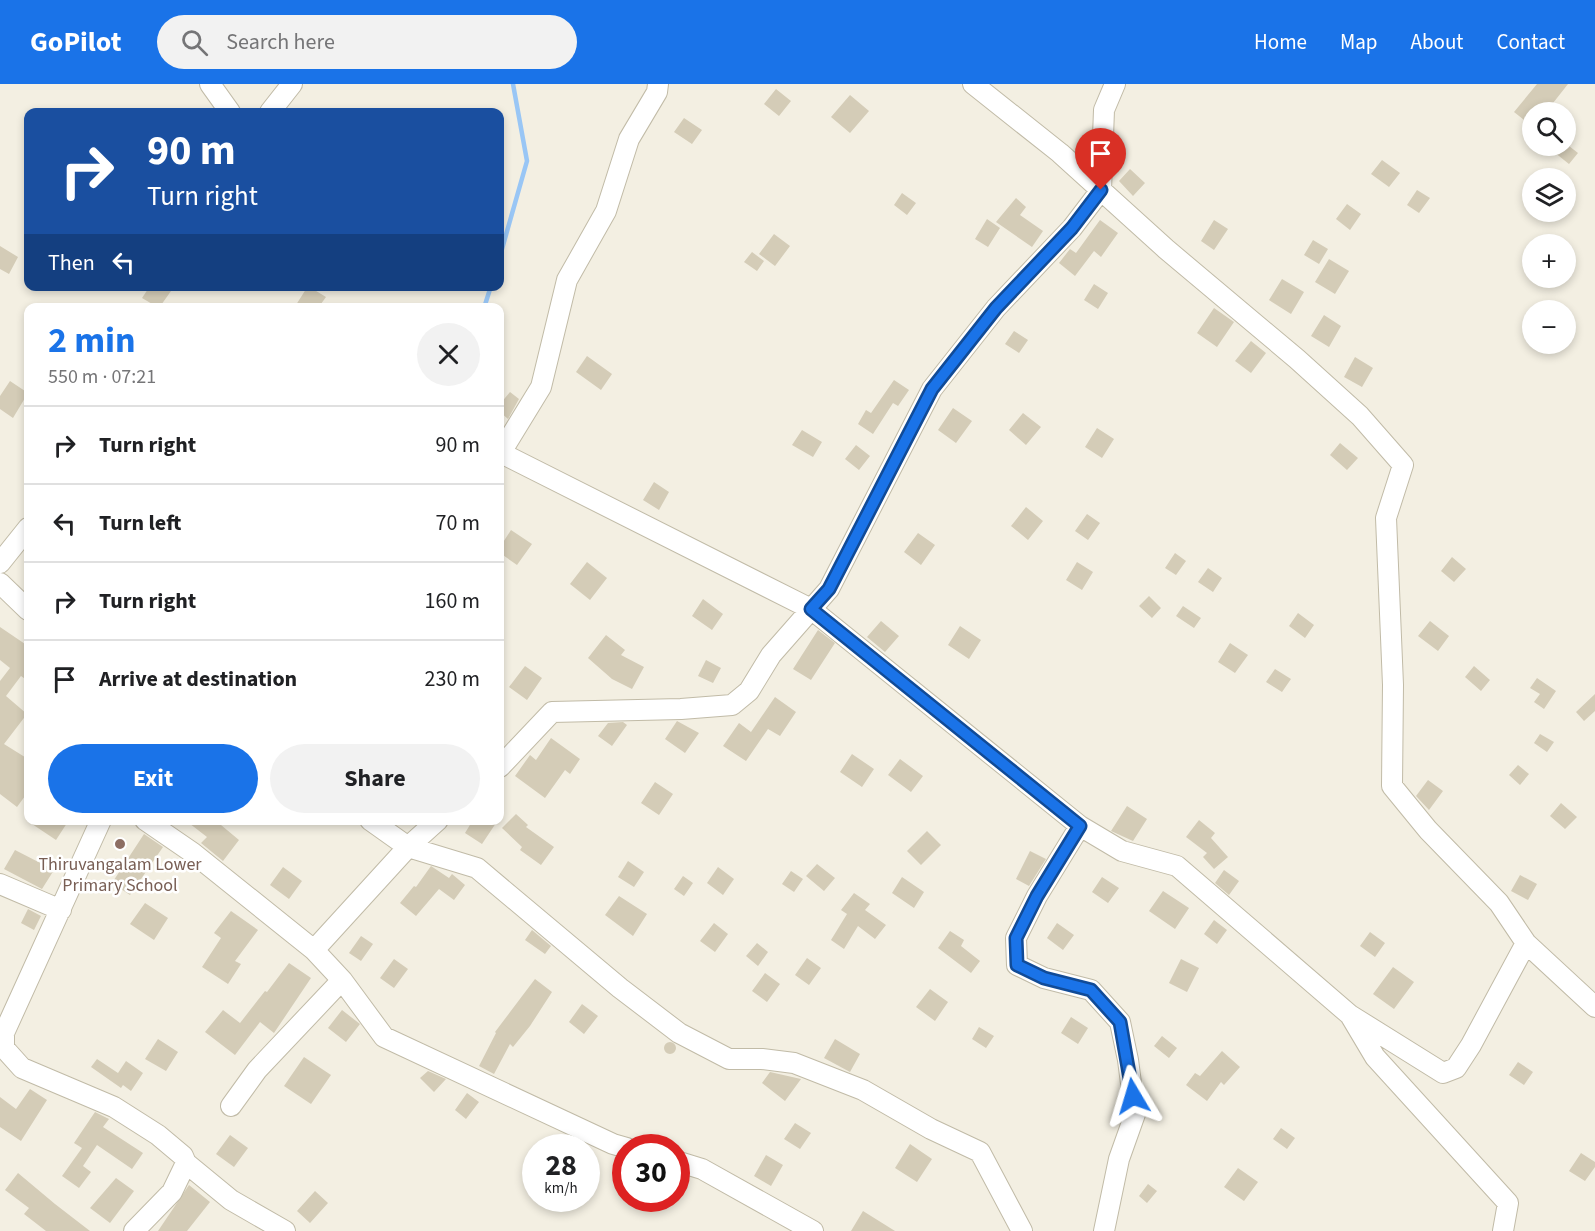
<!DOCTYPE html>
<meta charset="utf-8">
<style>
:root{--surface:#fff;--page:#f2f2f2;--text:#202124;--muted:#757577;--line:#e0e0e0;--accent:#1a73e8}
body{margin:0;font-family:"Source Sans 3",sans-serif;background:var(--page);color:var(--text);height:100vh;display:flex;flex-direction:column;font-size:22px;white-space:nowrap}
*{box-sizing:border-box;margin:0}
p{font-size:20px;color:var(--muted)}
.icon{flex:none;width:33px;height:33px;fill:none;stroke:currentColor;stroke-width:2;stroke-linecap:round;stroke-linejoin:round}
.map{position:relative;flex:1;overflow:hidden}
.panel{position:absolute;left:24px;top:219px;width:480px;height:522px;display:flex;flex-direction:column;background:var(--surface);border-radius:12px;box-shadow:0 3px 9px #0003}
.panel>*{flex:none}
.top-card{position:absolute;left:24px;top:24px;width:480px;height:183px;border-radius:12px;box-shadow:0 3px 9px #0003;background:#1a4fa0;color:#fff;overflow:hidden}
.controls{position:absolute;left:1522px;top:18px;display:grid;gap:12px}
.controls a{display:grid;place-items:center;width:54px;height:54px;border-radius:50%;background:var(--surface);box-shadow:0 3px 9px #0003;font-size:30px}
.speed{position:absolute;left:522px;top:1050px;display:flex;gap:12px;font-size:30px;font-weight:700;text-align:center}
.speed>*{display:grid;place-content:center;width:78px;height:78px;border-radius:50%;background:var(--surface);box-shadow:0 3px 9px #0003;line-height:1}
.speed small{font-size:15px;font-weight:400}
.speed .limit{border:9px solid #d22;background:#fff;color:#111}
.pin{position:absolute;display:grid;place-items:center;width:51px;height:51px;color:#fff;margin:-62px -26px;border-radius:50% 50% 50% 0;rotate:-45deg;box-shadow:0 0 6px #0007}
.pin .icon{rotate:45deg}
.me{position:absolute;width:66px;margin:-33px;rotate:353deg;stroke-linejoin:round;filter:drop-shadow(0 0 4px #0008)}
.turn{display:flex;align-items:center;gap:21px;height:126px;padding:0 24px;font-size:27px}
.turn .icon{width:78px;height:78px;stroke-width:2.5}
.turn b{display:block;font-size:42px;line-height:51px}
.then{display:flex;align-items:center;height:57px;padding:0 24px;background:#0003;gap:12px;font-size:22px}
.round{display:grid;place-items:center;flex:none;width:63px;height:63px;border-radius:32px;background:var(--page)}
.headline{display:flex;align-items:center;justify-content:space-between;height:102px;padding:0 24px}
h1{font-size:36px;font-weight:700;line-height:45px;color:var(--accent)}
.action{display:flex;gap:12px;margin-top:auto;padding:12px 24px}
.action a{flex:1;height:69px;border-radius:36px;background:var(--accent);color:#fff;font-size:24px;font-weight:700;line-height:69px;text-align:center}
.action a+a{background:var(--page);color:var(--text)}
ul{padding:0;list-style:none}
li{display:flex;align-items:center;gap:18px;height:78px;padding:0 24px;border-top:2px solid var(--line)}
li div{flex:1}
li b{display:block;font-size:22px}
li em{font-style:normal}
header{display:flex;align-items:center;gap:36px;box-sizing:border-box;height:84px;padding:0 30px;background:var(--accent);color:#fff}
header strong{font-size:28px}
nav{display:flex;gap:33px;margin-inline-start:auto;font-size:21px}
.search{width:420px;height:54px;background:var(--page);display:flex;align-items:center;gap:15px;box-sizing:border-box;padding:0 21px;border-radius:33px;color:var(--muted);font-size:22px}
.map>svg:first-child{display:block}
</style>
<header>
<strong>GoPilot</strong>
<div class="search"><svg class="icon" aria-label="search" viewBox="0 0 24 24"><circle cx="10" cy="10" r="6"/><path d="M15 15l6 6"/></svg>Search here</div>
<nav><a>Home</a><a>Map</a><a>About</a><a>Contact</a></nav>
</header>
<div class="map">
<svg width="1595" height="1147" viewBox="0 0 1595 1147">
<rect width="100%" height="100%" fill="#f3efe2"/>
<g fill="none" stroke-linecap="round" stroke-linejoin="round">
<!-- stream -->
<path stroke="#99c6f5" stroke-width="4.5" d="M 500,172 L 527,77 L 513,0
M 484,224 L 491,202"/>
</g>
<!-- building -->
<path fill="#d4ccb7" d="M 1537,0 L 1568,0 L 1546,28 L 1533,28 L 1533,43 L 1514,28 Z
M 776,5 L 791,17 L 779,32 L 764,20 Z
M 850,11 L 869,27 L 850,49 L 831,33 Z
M 684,34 L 702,46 L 692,60 L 674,48 Z
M 1560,62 L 1569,62 L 1578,69 L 1569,80 L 1554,68 Z
M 1382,76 L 1400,89 L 1389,103 L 1371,90 Z
M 1130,85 L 1145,99 L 1133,112 L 1119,97 Z
M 1417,106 L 1430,114 L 1419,129 L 1407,121 Z
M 902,109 L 916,119 L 907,131 L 894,121 Z
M 1016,114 L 1026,123 L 1020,131 L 1043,147 L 1032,163 L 996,138 Z
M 1347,120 L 1361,130 L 1350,146 L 1336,135 Z
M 987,135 L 1000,144 L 988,163 L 975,155 Z
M 1100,136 L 1118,149 L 1101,173 L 1094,167 L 1075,192 L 1059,179 L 1070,165 L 1076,169 Z
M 1214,136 L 1228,145 L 1214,166 L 1201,157 Z
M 774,150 L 790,162 L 775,182 L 759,170 Z
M 1313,156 L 1328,165 L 1319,180 L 1304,171 Z
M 0,162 L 18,173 L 9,190 L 0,185 Z
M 752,168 L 764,177 L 757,187 L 744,178 Z
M 1329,175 L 1349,187 L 1335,210 L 1315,198 Z
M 1282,195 L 1304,208 L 1291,230 L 1269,216 Z
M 1094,200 L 1108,209 L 1098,225 L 1084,216 Z
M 150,202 L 165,202 L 171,207 L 159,224 L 142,214 Z
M 308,202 L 326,213 L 318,224 L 294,224 Z
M 1214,224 L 1234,238 L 1217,263 L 1197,249 Z
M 1324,231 L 1341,242 L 1329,263 L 1311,252 Z
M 1014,247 L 1028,256 L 1019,269 L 1005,260 Z
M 1251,257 L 1266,269 L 1251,289 L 1235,277 Z
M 587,272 L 612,290 L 601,306 L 576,288 Z
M 1355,273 L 1373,284 L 1362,303 L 1344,293 Z
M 894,296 L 909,306 L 898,322 L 893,319 L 873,350 L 858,340 L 866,326 L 871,329 Z
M 10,297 L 28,309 L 13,334 L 0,325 L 0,312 Z
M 510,308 L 519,315 L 508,335 L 500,328 L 500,320 Z
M 953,324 L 972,337 L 956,359 L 938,346 Z
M 1023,329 L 1041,343 L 1026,361 L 1009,346 Z
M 1097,344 L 1114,355 L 1102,374 L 1085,363 Z
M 802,346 L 822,358 L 813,373 L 792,361 Z
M 1340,359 L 1358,374 L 1347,386 L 1330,371 Z
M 856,361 L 870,372 L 859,386 L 845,375 Z
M 654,398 L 669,408 L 659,426 L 643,416 Z
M 1026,423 L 1043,437 L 1028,456 L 1011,442 Z
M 1087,430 L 1100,439 L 1088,456 L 1075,447 Z
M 511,446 L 532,460 L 517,481 L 500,469 L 500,463 Z
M 918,449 L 935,461 L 921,481 L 904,468 Z
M 1175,469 L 1186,477 L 1176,491 L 1165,484 Z
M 1452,473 L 1466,485 L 1454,498 L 1441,487 Z
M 587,478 L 607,494 L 590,516 L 570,500 Z
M 1077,478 L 1093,488 L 1082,506 L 1066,496 Z
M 1208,484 L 1222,494 L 1213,508 L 1198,498 Z
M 1149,512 L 1161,524 L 1152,534 L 1139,522 Z
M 703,515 L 723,530 L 712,546 L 692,532 Z
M 1183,522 L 1201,534 L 1194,544 L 1176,532 Z
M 1298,529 L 1314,541 L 1305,554 L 1289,542 Z
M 881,537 L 899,552 L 885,568 L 867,553 Z
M 1430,537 L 1449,552 L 1438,567 L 1418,552 Z
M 960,542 L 981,556 L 969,575 L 948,561 Z
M 0,543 L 28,562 L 28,597 L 21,592 L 6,612 L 27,630 L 4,660 L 28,675 L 28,708 L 17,723 L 0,710 L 0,597 L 10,584 L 0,576 Z
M 818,546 L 835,559 L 811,596 L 793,585 Z
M 606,551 L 625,566 L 621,571 L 644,583 L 632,605 L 612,595 L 588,574 Z
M 1230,559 L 1248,571 L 1235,589 L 1218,578 Z
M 706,576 L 721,584 L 713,599 L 698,592 Z
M 525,582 L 542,594 L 527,616 L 509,603 Z
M 1474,582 L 1490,596 L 1481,607 L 1465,593 Z
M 1275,585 L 1291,595 L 1282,608 L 1266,598 Z
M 1537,594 L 1556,607 L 1544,625 L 1534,618 L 1540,610 L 1530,604 Z
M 1595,610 L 1595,627 L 1584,637 L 1576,628 Z
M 775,613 L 796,628 L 780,652 L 768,645 L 746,677 L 723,662 L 739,639 L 751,648 Z
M 677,637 L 699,649 L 685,669 L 665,655 Z
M 623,638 L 627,641 L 612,662 L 598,652 L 608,639 Z
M 1540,650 L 1554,658 L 1547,668 L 1534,659 Z
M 551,654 L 580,675 L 570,690 L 565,686 L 545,714 L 515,692 L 530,671 L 536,676 Z
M 852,670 L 874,685 L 862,703 L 840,688 Z
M 900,675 L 923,692 L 911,708 L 888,691 Z
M 1518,681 L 1529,690 L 1520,701 L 1509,691 Z
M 1428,696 L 1443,707 L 1429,726 L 1416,712 Z
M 655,698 L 673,710 L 659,731 L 641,719 Z
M 1561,719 L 1577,733 L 1565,745 L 1550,732 Z
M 1127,722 L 1147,735 L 1133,757 L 1111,747 Z
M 516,730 L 528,741 L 526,743 L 554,763 L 541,781 L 520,766 L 522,763 L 502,744 Z
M 26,736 L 69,736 L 56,756 Z
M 185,736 L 215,736 L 239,756 L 223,777 L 201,759 L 207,753 Z
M 473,736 L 498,736 L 482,760 L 465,749 Z
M 1199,736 L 1215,749 L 1211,754 L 1228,773 L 1214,785 L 1203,773 L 1207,769 L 1186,753 Z
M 927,747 L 941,761 L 921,781 L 907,767 Z
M 144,750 L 163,763 L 130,811 L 112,799 Z
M 15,766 L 54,786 L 42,805 L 4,785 Z
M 1030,767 L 1046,775 L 1029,802 L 1016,795 Z
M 628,777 L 644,788 L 634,803 L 618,793 Z
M 817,780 L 835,794 L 824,807 L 806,792 Z
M 431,782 L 449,794 L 452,790 L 465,801 L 454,816 L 439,805 L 416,832 L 400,819 L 414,802 L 416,803 Z
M 283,783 L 302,797 L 289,815 L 270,801 Z
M 718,783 L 734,795 L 723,811 L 707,799 Z
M 1224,786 L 1239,797 L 1229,811 L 1215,799 Z
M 791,787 L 803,795 L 794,808 L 782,800 Z
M 1520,791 L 1537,800 L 1528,816 L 1511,807 Z
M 683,792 L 693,799 L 684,812 L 674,805 Z
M 902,793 L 924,808 L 914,824 L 892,809 Z
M 1102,793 L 1119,804 L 1108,819 L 1092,808 Z
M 1163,807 L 1189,824 L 1175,845 L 1149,827 Z
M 854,809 L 870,820 L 865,826 L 886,841 L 875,855 L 858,842 L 844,865 L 831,856 L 847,830 L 841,826 Z
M 619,812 L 647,830 L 633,852 L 605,831 Z
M 145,819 L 168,834 L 154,856 L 130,840 Z
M 28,825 L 41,832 L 34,846 L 21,839 Z
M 231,827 L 258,846 L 235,877 L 241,880 L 228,900 L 202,883 L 221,854 L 214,849 Z
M 1214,836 L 1227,846 L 1217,860 L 1204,850 Z
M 714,839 L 728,850 L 715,868 L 700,857 Z
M 1057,839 L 1074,851 L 1063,866 L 1047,854 Z
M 532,846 L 551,862 L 545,870 L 525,856 Z
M 950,847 L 964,856 L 961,862 L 980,877 L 971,889 L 938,864 Z
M 1370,848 L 1385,859 L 1375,873 L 1360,862 Z
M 361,852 L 373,860 L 361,877 L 349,869 Z
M 757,859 L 768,868 L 758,882 L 746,872 Z
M 807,874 L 821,884 L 809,901 L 795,891 Z
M 394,875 L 408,885 L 394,904 L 380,894 Z
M 1181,875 L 1199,884 L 1187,908 L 1169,899 Z
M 289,879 L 311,894 L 274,949 L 260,938 L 235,971 L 205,948 L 223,926 L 240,939 L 265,907 L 267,908 Z
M 1393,883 L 1414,898 L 1394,925 L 1373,910 Z
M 765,889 L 780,900 L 767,918 L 752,907 Z
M 535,895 L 552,908 L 530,942 L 513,963 L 510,960 L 494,990 L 479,982 L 496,949 L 495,948 Z
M 930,905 L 948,918 L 935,937 L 916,923 Z
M 582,920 L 598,932 L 584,950 L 569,938 Z
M 342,926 L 360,940 L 346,958 L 328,944 Z
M 1071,933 L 1088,944 L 1078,960 L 1061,949 Z
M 979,943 L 994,952 L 986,964 L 972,955 Z
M 1162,952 L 1177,964 L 1169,974 L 1154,962 Z
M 158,955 L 178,968 L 166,987 L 145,975 Z
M 835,955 L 860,970 L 850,988 L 824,974 Z
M664 964a6 6 0 1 1 12 0a6 6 0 1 1-12 0Z
M 1222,967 L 1240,983 L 1224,1001 L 1221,998 L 1207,1017 L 1186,1001 L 1195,989 L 1200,992 Z
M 304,973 L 331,991 L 311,1020 L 284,1002 Z
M 97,975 L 118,989 L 126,977 L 143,989 L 131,1007 L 123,1001 L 121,1004 L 91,983 Z
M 1518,978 L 1533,988 L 1524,1001 L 1509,991 Z
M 428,987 L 446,995 L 434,1008 L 420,994 Z
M 770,988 L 801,995 L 785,1017 L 762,999 Z
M 30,1005 L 47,1016 L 21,1057 L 0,1043 L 0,1013 L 16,1025 Z
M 467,1009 L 479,1018 L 466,1035 L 455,1026 Z
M 95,1028 L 109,1035 L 103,1043 L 143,1069 L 132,1085 L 97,1061 L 83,1082 L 91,1088 L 79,1104 L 62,1092 L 82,1064 L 74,1059 Z
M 795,1039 L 811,1049 L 800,1065 L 784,1055 Z
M 1281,1044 L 1295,1054 L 1287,1065 L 1273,1055 Z
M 230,1051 L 248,1064 L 234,1083 L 216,1070 Z
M 910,1060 L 932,1075 L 917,1098 L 895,1084 Z
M 1581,1069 L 1595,1078 L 1595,1083 L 1585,1097 L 1569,1087 Z
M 766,1071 L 783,1081 L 771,1102 L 754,1092 Z
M 1238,1084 L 1258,1098 L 1244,1117 L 1224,1103 Z
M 18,1089 L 55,1120 L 90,1147 L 46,1147 L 24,1130 L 29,1124 L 5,1106 Z
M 116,1094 L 134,1107 L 110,1139 L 90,1124 Z
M 1148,1100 L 1157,1107 L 1147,1119 L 1139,1112 Z
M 189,1101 L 210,1118 L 187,1147 L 158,1147 Z
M 315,1107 L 328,1119 L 310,1139 L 297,1127 Z
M 863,1127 L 895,1147 L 851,1147 Z"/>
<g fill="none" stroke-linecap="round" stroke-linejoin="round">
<!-- minor casing -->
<g stroke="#c1bba7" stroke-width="22">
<path id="minor" d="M 210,0 L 230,28
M 973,0 L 1060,69 L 1166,165 L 1297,275 L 1360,332 L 1403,381 L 1386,434 L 1393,601 L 1392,702 L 1428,746 L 1499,819 L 1526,859 L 1471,961 L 1456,984 L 1443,989 L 1350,931
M 270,28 L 292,0
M 501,369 L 811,525 L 1080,742 L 1122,767 L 1177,782 L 1350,931 L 1375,973 L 1508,1119 L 1503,1147
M 500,370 L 541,303 L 567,196 L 606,127 L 629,55 L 657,8 L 658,0
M 0,479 L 28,444
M 0,499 L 28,526
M 500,683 L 552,628 L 681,625 L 732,621 L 749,607 L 771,571 L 829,505 L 932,305 L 996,224 L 1072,144 L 1101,106 L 1104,26 L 1115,0
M 101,736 L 4,949 L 4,964 L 22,984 L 114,1023 L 158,1051 L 183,1072 L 186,1079 L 231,1116 L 285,1147
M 145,736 L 193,769 L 314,866 L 342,896 L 384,953 L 613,1060 L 627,1064
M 370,736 L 408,763 L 477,784 L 620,904 L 679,949 L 729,975 L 762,975 L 794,979 L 863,1006 L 931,1045 L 980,1068 L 1022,1147
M 1080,742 L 1037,812 L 1016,854 L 1017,881 L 1044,894 L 1091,906 L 1120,938 L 1128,976 L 1135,1030 L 1119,1075 L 1104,1147
M 0,800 L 61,826
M 1526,859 L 1595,923
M 314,866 L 408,763 L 438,736
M 231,1022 L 257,986 L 342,896
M 676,1077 L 702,1085 L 813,1147
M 134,1147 L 172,1108 L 186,1079"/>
</g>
<!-- minor -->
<use href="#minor" stroke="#fff" stroke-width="20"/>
</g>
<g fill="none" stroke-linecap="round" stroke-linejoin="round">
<!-- route casing -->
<g stroke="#114b97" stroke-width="15">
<path id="route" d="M 1101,106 L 1072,144 L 996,224 L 932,305 L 829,505 L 811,525 L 1080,742 L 1037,812 L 1016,854 L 1017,881 L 1044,894 L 1091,906 L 1120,938 L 1133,1012"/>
</g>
<!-- route -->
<use href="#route" stroke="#1a73e8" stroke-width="10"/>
</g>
<!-- markers -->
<circle fill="#8d6e63" stroke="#fff" stroke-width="2" cx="120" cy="760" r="6"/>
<g text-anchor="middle" stroke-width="5" stroke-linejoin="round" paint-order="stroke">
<!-- education labels -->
<g font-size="18" fill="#785e54" stroke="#fff">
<text x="120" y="786">Thiruvangalam Lower<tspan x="120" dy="21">Primary School</tspan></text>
</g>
</g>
</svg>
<div class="controls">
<a><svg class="icon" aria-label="search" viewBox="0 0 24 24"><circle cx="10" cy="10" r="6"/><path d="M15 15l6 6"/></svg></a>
<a><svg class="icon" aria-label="layers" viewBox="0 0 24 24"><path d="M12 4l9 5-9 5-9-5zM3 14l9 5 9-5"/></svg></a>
<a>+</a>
<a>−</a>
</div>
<div class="speed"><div>28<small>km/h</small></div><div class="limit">30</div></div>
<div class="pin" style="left:1101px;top:106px;background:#d93025"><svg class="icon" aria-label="arrive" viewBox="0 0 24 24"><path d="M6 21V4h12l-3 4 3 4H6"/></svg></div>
<svg class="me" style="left:1133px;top:1012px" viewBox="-20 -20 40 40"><path d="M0-17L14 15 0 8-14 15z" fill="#1a73e8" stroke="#fff" stroke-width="4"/></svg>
<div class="top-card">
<div class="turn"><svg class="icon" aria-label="right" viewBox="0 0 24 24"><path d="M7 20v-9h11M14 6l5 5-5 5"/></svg><div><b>90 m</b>Turn right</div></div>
<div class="then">Then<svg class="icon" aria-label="left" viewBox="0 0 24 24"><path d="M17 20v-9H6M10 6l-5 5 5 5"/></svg></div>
</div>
<section class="panel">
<div class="headline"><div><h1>2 min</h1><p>550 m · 07:21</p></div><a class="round"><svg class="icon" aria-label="close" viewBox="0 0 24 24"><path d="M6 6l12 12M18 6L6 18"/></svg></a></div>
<ul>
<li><svg class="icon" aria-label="right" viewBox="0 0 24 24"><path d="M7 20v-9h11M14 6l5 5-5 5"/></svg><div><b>Turn right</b></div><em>90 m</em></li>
<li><svg class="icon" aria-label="left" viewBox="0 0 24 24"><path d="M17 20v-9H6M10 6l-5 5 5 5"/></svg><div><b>Turn left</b></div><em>70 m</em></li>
<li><svg class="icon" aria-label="right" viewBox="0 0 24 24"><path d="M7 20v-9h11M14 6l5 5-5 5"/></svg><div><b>Turn right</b></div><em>160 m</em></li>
<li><svg class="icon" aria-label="arrive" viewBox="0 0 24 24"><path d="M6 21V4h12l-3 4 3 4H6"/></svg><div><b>Arrive at destination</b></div><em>230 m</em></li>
</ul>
<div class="action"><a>Exit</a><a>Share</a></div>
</section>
</div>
